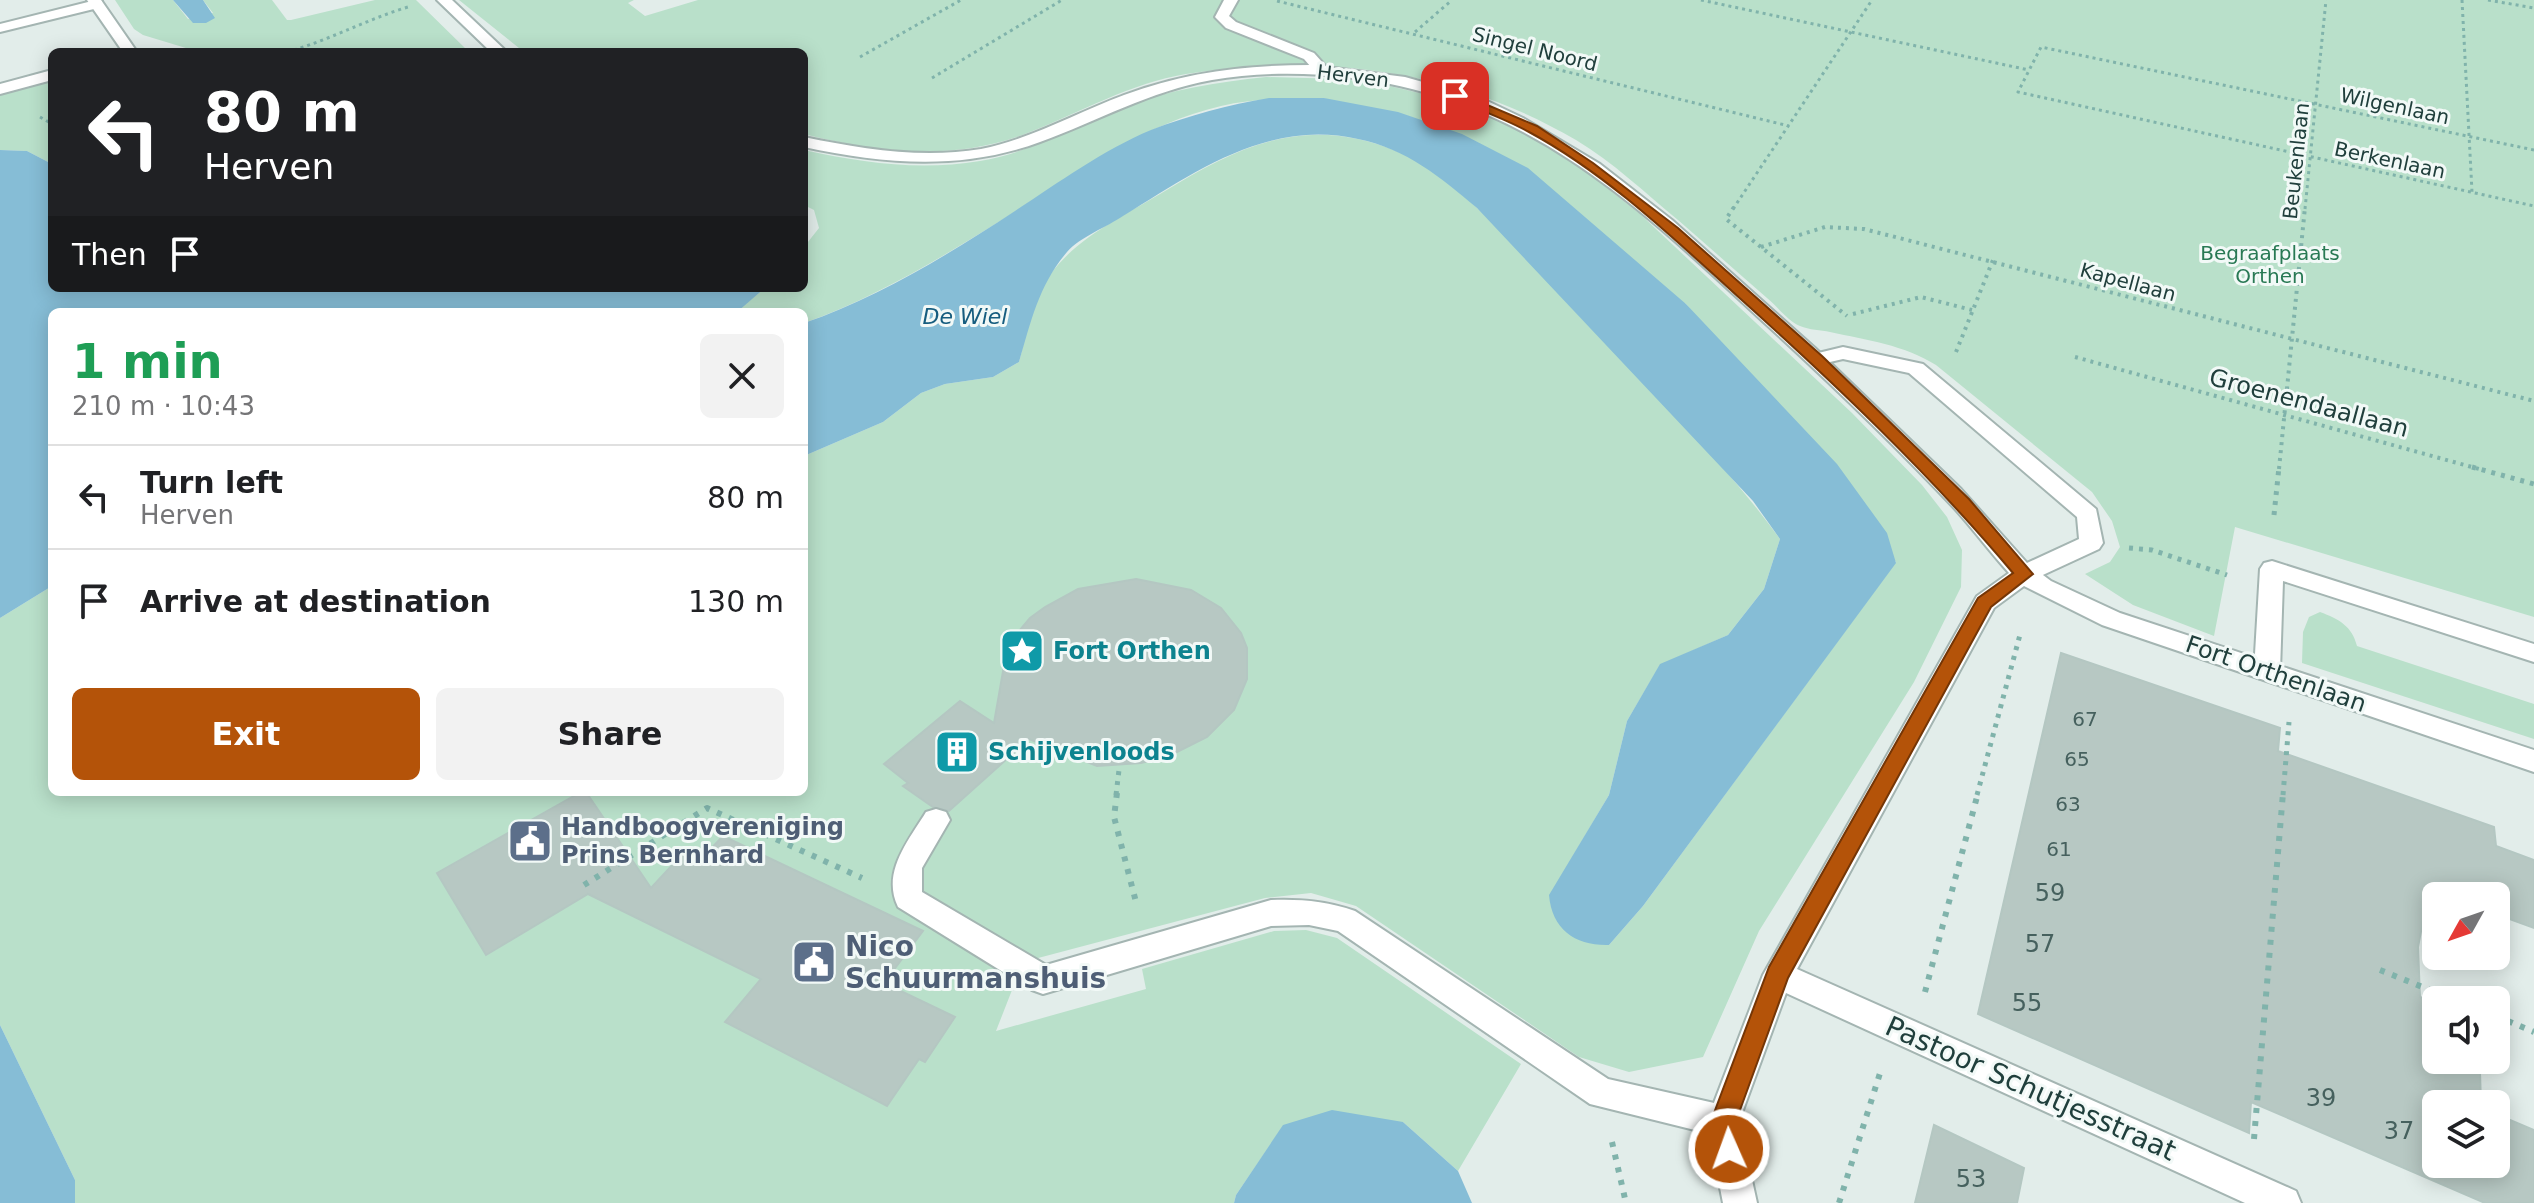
<!DOCTYPE html>
<meta charset="utf-8">
<style>
:root{--surface:#fff;--page:#f2f2f2;--text:#202124;--muted:#757577;--line:#e0e0e0;--accent:#b45309}
body{margin:0;font-family:"DejaVu Sans",sans-serif;background:var(--page);color:var(--text);height:100vh;display:flex;flex-direction:column;font-size:30px;white-space:nowrap}
*{box-sizing:border-box;margin:0}
p{font-size:26px;color:var(--muted)}
.icon{flex:none;width:44px;height:44px;fill:none;stroke:currentColor;stroke-width:2;stroke-linecap:round;stroke-linejoin:round}
.map{position:relative;flex:1;overflow:hidden}
.panel{position:absolute;left:48px;top:308px;width:760px;height:488px;display:flex;flex-direction:column;background:var(--surface);border-radius:12px;box-shadow:0 4px 20px #0003}
.panel>*{flex:none}
.top-card{position:absolute;left:48px;top:48px;width:760px;height:244px;border-radius:12px;box-shadow:0 4px 20px #0003;background:#202124;color:#fff;overflow:hidden}
.needle{width:52px;rotate:230deg}
.controls{position:absolute;left:2422px;top:882px;display:grid;gap:16px}
.controls a{display:grid;place-items:center;width:88px;height:88px;border-radius:12px;background:var(--surface);box-shadow:0 4px 20px #0003;font-size:40px}
.pin{position:absolute;display:grid;place-items:center;width:68px;height:68px;color:#fff;margin:-34px;border-radius:16px;box-shadow:0 4px 12px #0006}
.me{position:absolute;width:88px;margin:-44px;rotate:358deg;stroke-linejoin:round;filter:drop-shadow(0 0 6px #0008)}
.turn{display:flex;align-items:center;gap:28px;height:168px;padding:0 24px;font-size:36px}
.turn .icon{width:104px;height:104px;stroke-width:2.5}
.turn b{display:block;font-size:56px;line-height:68px}
.then{display:flex;align-items:center;height:76px;padding:0 24px;background:#0003;gap:16px;font-size:30px}
.round{display:grid;place-items:center;flex:none;width:84px;height:84px;border-radius:12px;background:var(--page)}
.headline{display:flex;align-items:center;justify-content:space-between;height:136px;padding:0 24px}
h1{font-size:48px;font-weight:700;line-height:60px;color:#1e9e55}
.primary-button{display:flex;gap:16px;margin-top:auto;padding:16px 24px}
.primary-button a{flex:1;height:92px;border-radius:12px;background:var(--accent);color:#fff;font-size:32px;font-weight:700;line-height:92px;text-align:center}
.primary-button a+a{background:var(--page);color:var(--text)}
ul{padding:0;list-style:none}
li{display:flex;align-items:center;gap:24px;height:104px;padding:0 24px;border-top:2px solid var(--line)}
li div{flex:1}
li b{display:block;font-size:30px}
li em{font-style:normal}
.map>svg:first-child{display:block}
</style>
<div class="map">
<svg width="2534" height="1203" viewBox="0 0 2534 1203">
<rect width="100%" height="100%" fill="#e2edea"/>
<!-- green -->
<path fill="#b9e0ca" d="M 115,0 L 173,0 L 188,19 L 213,13 L 203,0 L 272,0 L 287,20 L 291,20 L 375,0 L 416,0 L 467,50 L 199,52 L 143,35 L 134,29 Z
M 459,0 L 634,0 L 628,3 L 645,16 L 698,0 L 2534,0 L 2534,617 L 2235,527 L 2214,636 L 2133,605 L 2085,574 L 2110,562 L 2120,547 L 2112,521 L 2092,492 L 1936,365 C 1904,345 1867,340 1830,332 C 1821,330 1809,330 1800,326 C 1788,321 1777,306 1767,298 C 1737,272 1708,246 1678,220 C 1645,193 1613,162 1576,140 C 1455,69 1322,53 1186,74 C 1131,83 1081,112 1030,132 C 957,162 878,153 804,134 L 804,52 L 524,52 Z
M 1266,77 L 1343,79 L 1381,84 L 1432,96 L 1469,107 L 1525,131 L 1582,168 L 1640,214 L 1852,413 L 1922,485 L 1947,517 L 1962,550 L 1961,587 L 1914,682 L 1759,931 L 1703,1057 L 1629,1072 L 1579,1057 L 1356,906 L 1311,893 L 1265,898 L 1023,962 L 996,1031 L 1146,989 L 1142,969 L 1274,931 L 1306,930 L 1337,938 L 1521,1064 L 1458,1171 L 1403,1122 L 1283,1126 L 1236,1195 L 1234,1203 L 75,1203 L 75,1180 L 0,1025 L 0,618 L 52,586 L 52,792 L 804,792 L 804,456 L 883,422 L 921,393 L 945,384 L 993,377 L 1019,362 C 1025,341 1028,317 1037,297 C 1061,244 1117,220 1165,191 C 1225,154 1285,123 1358,139 C 1386,145 1412,156 1435,173 C 1490,213 1535,269 1581,318 C 1649,389 1722,459 1780,539 L 1764,589 L 1728,635 L 1660,665 L 1627,721 L 1609,795 L 1550,895 L 1609,945 L 1643,906 L 1896,562 L 1686,304 L 1324,98 C 1289,98 1256,98 1221,106 C 1132,127 1060,185 984,231 C 927,266 867,301 804,323 L 804,312 L 737,311 L 765,288 L 804,288 L 804,247 L 819,228 L 814,210 L 804,205 L 804,150 C 863,163 920,171 980,161 C 1031,153 1075,125 1123,107 C 1169,90 1217,82 1266,77 Z
M 52,80 L 52,164 L 27,151 L 0,150 L 0,95 Z
M 2320,612 C 2339,619 2352,626 2357,646 L 2534,704 L 2534,739 L 2302,663 L 2303,632 L 2309,617 Z"/>
<!-- water -->
<path fill="#86bdd6" d="M 173,0 L 203,0 L 215,18 L 206,23 L 193,23 Z
M 1269,98 L 1324,98 L 1398,112 L 1462,134 L 1528,168 L 1686,304 L 1837,464 L 1887,533 L 1896,563 L 1643,906 L 1609,945 C 1576,946 1552,930 1549,895 L 1609,795 L 1627,721 L 1660,664 L 1728,635 L 1764,589 L 1780,539 L 1753,501 L 1477,208 C 1440,177 1407,149 1358,139 C 1268,119 1196,171 1123,216 C 1107,227 1080,237 1067,252 C 1039,285 1031,321 1019,362 L 993,377 L 945,384 L 921,393 L 883,422 L 804,456 L 804,323 C 878,298 949,254 1015,211 C 1058,183 1103,150 1151,130 C 1190,115 1228,105 1269,98 Z
M 0,150 L 27,151 L 52,164 L 52,288 L 765,288 L 737,312 L 52,312 L 52,586 L 0,618 Z
M 0,1025 L 75,1180 L 75,1203 L 0,1203 Z
M 1332,1110 L 1403,1122 L 1458,1171 L 1472,1203 L 1234,1203 L 1236,1195 L 1283,1125 Z"/>
<!-- building -->
<path fill="#b7c8c3" stroke="#b4c7c2" stroke-width="2" d="M 1136,579 L 1191,590 L 1221,608 L 1241,633 L 1247,648 L 1247,679 L 1234,710 L 1207,737 L 1169,756 L 1141,763 L 1097,766 L 1029,739 L 949,811 L 933,807 L 903,786 L 908,783 L 884,764 L 960,701 L 994,723 L 1005,660 L 1019,631 L 1030,618 L 1045,607 L 1078,589 Z
M 2061,653 L 2280,728 L 2278,751 L 2494,827 L 2496,846 L 2534,860 L 2534,928 L 2496,914 L 2496,896 L 2446,896 L 2429,890 L 2418,947 L 2420,997 L 2436,1003 L 2436,1060 L 2449,1060 L 2480,1072 L 2481,1104 L 2436,1104 L 2436,1164 L 2496,1164 L 2496,1114 L 2534,1130 L 2534,1203 L 2485,1203 L 2251,1102 L 2249,1133 L 1978,1014 Z
M 581,792 L 586,792 L 651,888 L 689,847 L 705,855 L 723,836 L 923,931 L 884,983 L 955,1017 L 925,1062 L 919,1059 L 887,1106 L 725,1022 L 761,979 L 588,894 L 486,955 L 437,873 Z
M 1934,1125 L 2024,1168 L 2017,1203 L 1915,1203 Z"/>
<g fill="none" stroke-linecap="round" stroke-linejoin="round">
<!-- lane casing -->
<g stroke="#a4b5b2" stroke-width="4">
<path id="lane" d="M 96,0 L 102,1 L 102,7 L 0,32 L 0,24 Z
M 1224,0 L 1238,0 L 1229,16 L 1236,22 L 1314,53 L 1330,71 L 1327,74 L 1317,74 L 1304,59 L 1226,28 L 1215,17 Z
M 1843,347 L 1923,364 L 2096,509 L 2103,543 L 2099,549 L 2032,580 L 2024,582 L 2016,580 L 2012,574 L 2016,568 L 2079,539 L 2077,517 L 1909,373 L 1843,359 L 1817,365 L 1807,359 L 1810,355 Z
M 2272,561 L 2534,644 L 2534,662 L 2283,581 L 2280,671 L 2276,678 L 2267,680 L 2258,678 L 2254,671 L 2260,569 L 2264,563 Z
M 936,809 L 946,812 L 950,820 L 922,868 L 922,892 L 1046,965 L 1271,900 C 1301,899 1327,901 1355,911 L 1608,1079 L 1723,1105 L 1735,1110 L 1739,1121 L 1735,1132 L 1723,1137 L 1590,1104 L 1338,931 L 1309,925 L 1271,926 L 1043,994 L 1032,990 L 898,907 C 881,872 909,840 926,812 Z"/>
</g>
<!-- street casing -->
<g stroke="#a4b5b2" stroke-width="4">
<path id="street" d="M 87,0 L 101,0 L 137,52 L 123,52 Z
M 437,0 L 452,0 L 507,52 L 491,52 Z
M 1311,65 L 1405,77 L 1483,99 L 1523,118 L 1600,164 L 1672,220 L 1815,348 L 1961,489 L 2027,563 L 2051,581 L 2120,613 L 2534,750 L 2534,772 L 2102,625 L 2024,586 L 1994,608 L 1797,969 L 2296,1191 L 2301,1203 L 2245,1203 L 1786,993 L 1739,1121 L 1757,1203 L 1723,1203 L 1707,1121 L 1763,975 L 1977,596 L 2009,573 C 1990,552 1973,529 1954,508 C 1892,442 1825,378 1757,316 C 1634,202 1527,100 1353,78 C 1306,72 1258,72 1212,80 C 1150,91 1098,121 1040,142 C 962,171 884,164 804,147 L 804,137 C 862,149 922,159 981,149 C 1031,139 1076,113 1124,95 C 1185,72 1246,65 1311,65 Z
M 52,70 L 52,80 L 0,94 L 0,84 Z"/>
</g>
<!-- path-far3 -->
<path stroke="#80b3ab" stroke-width="3" stroke-dasharray="3 4" stroke-linecap="butt" d="M 1701,0 L 2029,70
M 2462,0 L 2472,192
M 2488,0 L 2534,8
M 1277,1 L 1789,126
M 1415,32 L 1452,0
M 287,52 C 330,40 365,20 408,7
M 860,57 L 961,0
M 932,78 L 1062,0
M 40,117 L 52,124
M 2534,150 L 2041,47 L 2018,92 L 2534,206
M 1733,209 L 1872,0
M 2305,209 L 2326,0"/>
<!-- path-far2 -->
<path stroke="#80b3ab" stroke-width="4" stroke-dasharray="3 5" stroke-linecap="butt" d="M 1734,207 L 1726,219 L 1847,316
M 1761,247 L 1825,227 L 1864,229 L 2534,401
M 1853,314 L 1921,297 L 1972,310
M 1956,352 L 1993,260
M 2075,357 L 2479,469
M 2279,469 L 2305,207"/>
<!-- path-far1 -->
<path stroke="#80b3ab" stroke-width="5" stroke-dasharray="4 6" stroke-linecap="butt" d="M 2472,467 L 2534,484
M 2274,515 L 2279,467
M 2129,548 L 2152,550 L 2227,575
M 1116,795 L 1119,770
M 1977,795 L 2021,631
M 2283,795 L 2289,722"/>
<!-- path -->
<path stroke="#80b3ab" stroke-width="6" stroke-dasharray="5 8" stroke-linecap="butt" d="M 1117,793 L 1114,817 L 1137,906
M 584,885 L 707,808 L 862,878
M 2380,970 L 2455,1000
M 1925,992 L 1978,793
M 2496,1016 L 2534,1032
M 2254,1139 L 2283,793
M 1612,1142 L 1626,1203
M 1839,1203 L 1881,1070"/>
<!-- lane -->
<use href="#lane" fill="#fff" fill-rule="evenodd"/>
<!-- street -->
<use href="#street" fill="#fff" fill-rule="evenodd"/>
</g>
<!-- route -->
<path fill="#b45309" stroke="#753606" stroke-width="2" d="M 1451,93 L 1459,93 L 1537,126 L 1593,163 L 1678,228 L 1822,356 L 1969,499 L 2033,574 L 1991,607 L 1788,978 L 1736,1121 L 1742,1149 L 1738,1157 L 1729,1161 L 1720,1157 L 1711,1121 L 1769,967 L 1978,598 L 2013,573 C 1928,472 1832,381 1734,293 C 1671,236 1605,173 1529,132 C 1504,118 1477,109 1451,98 Z"/>
<!-- icons -->
<defs>
<g id="sight-square" transform="scale(2.3)"><rect x="-9" y="-9" width="18" height="18" rx="4" fill="#0f9aa8" stroke="#f2f9f7"/><path d="M0-6L1.8-2.2L6-1.7L2.9 1.2L3.7 5.4L0 3.3L-3.7 5.4L-2.9 1.2L-6-1.7L-1.8-2.2Z" fill="#fff"/></g>
<g id="building-square" transform="scale(2.3)"><rect x="-9" y="-9" width="18" height="18" rx="4" fill="#0f9aa8" stroke="#f2f9f7"/><path d="M-4-6H4V6H1V3H-1V6H-4ZM-2.5-4.3h1.7v1.8h-1.7ZM.8-4.3h1.7v1.8H.8ZM-2.5-1h1.7V.8h-1.7ZM.8-1h1.7V.8H.8Z" fill="#fff"/></g>
<g id="civic-square" transform="scale(2.3)"><rect x="-9" y="-9" width="18" height="18" rx="4" fill="#5c6f8a" stroke="#f2f9f7"/><path d="M-.6-6.5H3V-4.5H.6V-3L4-1V1h2V6H-6V1h2V-1L-.6-3ZM-1.2 2.5V6h2.4V2.5Z" fill="#fff"/></g>
</defs>
<g fill-rule="evenodd">
<use href="#sight-square" x="1022" y="651"/>
<use href="#building-square" x="957" y="752"/>
<use href="#civic-square" x="530" y="841"/>
<use href="#civic-square" x="814" y="962"/>
</g>
<g text-anchor="middle" stroke-width="6" stroke-linejoin="round" paint-order="stroke">
<!-- far-street labels -->
<g font-size="20" fill="#203f3c" stroke="#f2f9f7">
<text transform="translate(1535 49) rotate(14)" y="7">Singel Noord</text>
<text transform="translate(1353 76) rotate(7)" y="7">Herven</text>
<text transform="translate(2395 106) rotate(12)" y="7">Wilgenlaan</text>
<text transform="translate(2390 160) rotate(12)" y="7">Berkenlaan</text>
<text transform="translate(2296 161) rotate(-84)" y="7">Beukenlaan</text>
<text transform="translate(2128 282) rotate(15)" y="7">Kapellaan</text>
</g>
<!-- far-park labels -->
<g font-size="20" fill="#287954" stroke="#f2f9f7">
<text x="2270" y="260">Begraafplaats<tspan x="2270" dy="23">Orthen</tspan></text>
</g>
<!-- number labels -->
<g font-size="20" fill="#46615e">
<text x="2085" y="726">67</text>
<text x="2077" y="766">65</text>
<text x="2068" y="811">63</text>
<text x="2059" y="856">61</text>
</g>
<!-- far-water labels -->
<g font-size="22" font-style="italic" fill="#165d7f" stroke="#f2f9f7">
<text x="965" y="324">De Wiel</text>
</g>
<!-- street labels -->
<g font-size="24" fill="#203f3c" stroke="#f2f9f7">
<text transform="translate(2309 403) rotate(15)" y="8">Groenendaallaan</text>
<text transform="translate(2276 674) rotate(19)" y="8">Fort Orthenlaan</text>
</g>
<!-- culture labels -->
<g font-size="24" font-weight="bold" fill="#0d838f" stroke="#f2f9f7" text-anchor="start">
<text x="1053" y="659">Fort Orthen</text>
<text x="988" y="760">Schijvenloods</text>
</g>
<!-- service labels -->
<g font-size="24" font-weight="bold" fill="#4e5e75" stroke="#f2f9f7" text-anchor="start">
<text x="561" y="835">Handboogvereniging<tspan x="561" dy="28">Prins Bernhard</tspan></text>
</g>
<!-- near-number labels -->
<g font-size="24" fill="#46615e">
<text x="2050" y="901">59</text>
<text x="2040" y="952">57</text>
<text x="2027" y="1011">55</text>
<text x="2321" y="1106">39</text>
<text x="2399" y="1139">37</text>
<text x="1971" y="1187">53</text>
</g>
<!-- near-service labels -->
<g font-size="28" font-weight="bold" fill="#4e5e75" stroke="#f2f9f7" text-anchor="start">
<text x="845" y="956">Nico<tspan x="845" dy="32">Schuurmanshuis</tspan></text>
</g>
<!-- near-street labels -->
<g font-size="28" fill="#203f3c" stroke="#f2f9f7">
<text transform="translate(2031 1088) rotate(24)" y="10">Pastoor Schutjesstraat</text>
</g>
</g>
</svg>
<div class="controls">
<a><svg class="needle" viewBox="-14 -14 28 28"><path d="M0-13l5 13h-10z" fill="#e53935"/><path d="M0 13l5-13h-10z" fill="#757577"/></svg></a>
<a><svg class="icon" aria-label="sound" viewBox="0 0 24 24"><path d="M4 9h4l5-4v14l-5-4H4zM17 9q2 3 0 6"/></svg></a>
<a><svg class="icon" aria-label="layers" viewBox="0 0 24 24"><path d="M12 4l9 5-9 5-9-5zM3 14l9 5 9-5"/></svg></a>
</div>
<div class="pin" style="left:1455px;top:96px;background:#d93025"><svg class="icon" aria-label="arrive" viewBox="0 0 24 24"><path d="M6 21V4h12l-3 4 3 4H6"/></svg></div>
<svg class="me" style="left:1729px;top:1149px" viewBox="-20 -20 40 40"><circle r="17" fill="#b45309" stroke="#fff" stroke-width="3"/><path d="M0-11L8 9 0 5-8 9z" fill="#fff"/></svg>
<div class="top-card">
<div class="turn"><svg class="icon" aria-label="left" viewBox="0 0 24 24"><path d="M17 20v-9H6M10 6l-5 5 5 5"/></svg><div><b>80 m</b>Herven</div></div>
<div class="then">Then<svg class="icon" aria-label="arrive" viewBox="0 0 24 24"><path d="M6 21V4h12l-3 4 3 4H6"/></svg></div>
</div>
<section class="panel">
<div class="headline"><div><h1>1 min</h1><p>210 m · 10:43</p></div><a class="round"><svg class="icon" aria-label="close" viewBox="0 0 24 24"><path d="M6 6l12 12M18 6L6 18"/></svg></a></div>
<ul>
<li><svg class="icon" aria-label="left" viewBox="0 0 24 24"><path d="M17 20v-9H6M10 6l-5 5 5 5"/></svg><div><b>Turn left</b><p>Herven</p></div><em>80 m</em></li>
<li><svg class="icon" aria-label="arrive" viewBox="0 0 24 24"><path d="M6 21V4h12l-3 4 3 4H6"/></svg><div><b>Arrive at destination</b></div><em>130 m</em></li>
</ul>
<div class="primary-button"><a>Exit</a><a>Share</a></div>
</section>
</div>
